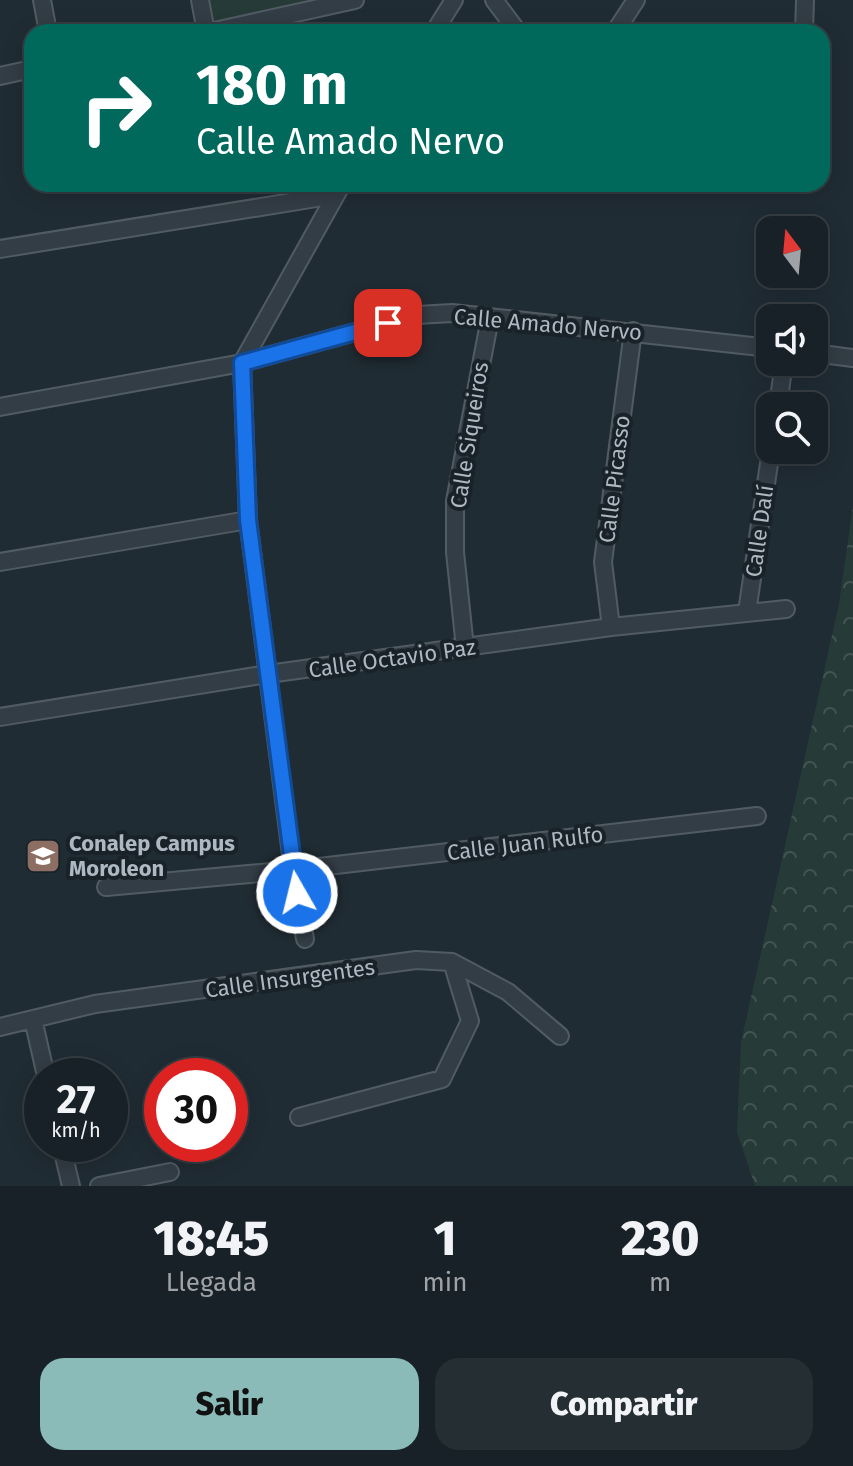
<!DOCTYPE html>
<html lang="es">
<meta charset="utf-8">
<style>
:root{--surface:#182127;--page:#252e33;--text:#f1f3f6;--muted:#9fa3a7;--line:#363e44;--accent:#8bbbb9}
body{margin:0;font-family:"Fira Sans",sans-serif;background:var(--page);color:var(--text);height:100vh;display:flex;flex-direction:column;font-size:30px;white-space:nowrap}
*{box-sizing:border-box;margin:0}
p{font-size:26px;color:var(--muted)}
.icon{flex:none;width:44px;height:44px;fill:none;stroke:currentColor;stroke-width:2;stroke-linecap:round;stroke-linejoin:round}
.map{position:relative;height:1186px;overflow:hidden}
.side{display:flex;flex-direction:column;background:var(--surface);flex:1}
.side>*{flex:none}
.top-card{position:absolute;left:24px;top:24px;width:806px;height:168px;border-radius:24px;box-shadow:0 4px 20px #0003,0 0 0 2px var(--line);background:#00695c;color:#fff;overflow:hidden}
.needle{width:52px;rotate:344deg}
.buttons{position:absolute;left:756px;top:216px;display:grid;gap:16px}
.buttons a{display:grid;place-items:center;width:72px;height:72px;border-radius:16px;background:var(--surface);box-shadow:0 4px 20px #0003,0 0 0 2px var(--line);font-size:40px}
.speed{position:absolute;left:24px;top:1058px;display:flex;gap:16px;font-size:40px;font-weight:700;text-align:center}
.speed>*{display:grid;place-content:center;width:104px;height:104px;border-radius:50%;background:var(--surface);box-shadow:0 4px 20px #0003,0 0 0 2px var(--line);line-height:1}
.speed small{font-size:20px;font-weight:400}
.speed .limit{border:12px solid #d22;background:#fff;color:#111}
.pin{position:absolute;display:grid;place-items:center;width:68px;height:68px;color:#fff;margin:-34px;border-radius:16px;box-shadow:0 4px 12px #0006}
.me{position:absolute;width:88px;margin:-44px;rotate:352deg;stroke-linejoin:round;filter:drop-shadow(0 0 6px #0008)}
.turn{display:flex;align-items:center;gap:28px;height:168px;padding:0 40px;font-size:36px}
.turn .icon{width:104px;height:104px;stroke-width:2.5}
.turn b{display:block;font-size:56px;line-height:68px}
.eta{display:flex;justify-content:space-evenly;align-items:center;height:136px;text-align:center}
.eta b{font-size:48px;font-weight:800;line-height:56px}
.primary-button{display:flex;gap:16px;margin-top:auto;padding:16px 40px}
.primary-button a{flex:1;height:92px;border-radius:24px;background:var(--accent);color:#111;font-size:32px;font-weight:800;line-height:92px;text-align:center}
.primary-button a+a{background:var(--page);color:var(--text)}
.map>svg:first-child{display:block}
</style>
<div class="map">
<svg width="853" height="1186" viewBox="0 0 853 1186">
<defs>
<pattern id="forest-crowns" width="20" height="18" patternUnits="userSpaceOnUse" patternTransform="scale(2)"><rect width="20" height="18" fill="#263a37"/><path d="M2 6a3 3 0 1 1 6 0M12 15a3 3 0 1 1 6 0" fill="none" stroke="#435452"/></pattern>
</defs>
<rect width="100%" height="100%" fill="#202c34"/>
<!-- grass -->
<path fill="#263a37" d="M 209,0 L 330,0 L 214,30 Z"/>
<!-- forest -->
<path fill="url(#forest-crowns)" d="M 853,506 L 853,1186 L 755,1186 L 737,1132 L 741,1042 L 839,604 Z"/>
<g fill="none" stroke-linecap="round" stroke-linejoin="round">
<!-- minor casing -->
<g stroke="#515b63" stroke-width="20">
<path id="minor" d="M 42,0 L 48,32
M 200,0 L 206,32
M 494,0 L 518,32
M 210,32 L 355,0
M 434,32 L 454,0
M 615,32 L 636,0
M 804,32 L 805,0
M 0,76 L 32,69
M 0,249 L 335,195
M 814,353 L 853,358
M 778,406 L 784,362
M 0,407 L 242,363 L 417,315 L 452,313 L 770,348
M 0,562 L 248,520
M 747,612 L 771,450
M 611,627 L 603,562 L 633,331
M 465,648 L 455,552 L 455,501 L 490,318
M 0,717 L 268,674 L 611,627 L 786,609
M 106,887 L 293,870 L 757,816
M 305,939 L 293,870 L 248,520 L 242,363 L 342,184
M 33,1019 L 46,1076
M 0,1027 L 95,1004 L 416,960 L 452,962 L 508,992 L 560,1036
M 299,1117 L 442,1079 L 470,1021 L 452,962
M 61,1144 L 71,1186
M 99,1186 L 170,1172"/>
</g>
<!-- minor -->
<use href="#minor" stroke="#333d45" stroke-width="16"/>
</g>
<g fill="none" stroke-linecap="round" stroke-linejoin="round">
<!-- route casing -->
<g stroke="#114b97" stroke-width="20">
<path id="route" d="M 297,893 L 248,520 L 242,363 L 388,323"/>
</g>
<!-- route -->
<use href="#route" stroke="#1a73e8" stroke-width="14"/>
</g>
<!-- icons -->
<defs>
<g id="university-square" transform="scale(1.8)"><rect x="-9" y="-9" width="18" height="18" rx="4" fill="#8d6e63" stroke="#192229"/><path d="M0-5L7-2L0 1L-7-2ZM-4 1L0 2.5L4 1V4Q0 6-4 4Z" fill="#fff"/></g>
</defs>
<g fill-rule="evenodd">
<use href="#university-square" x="43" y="856"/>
</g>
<g text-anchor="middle" stroke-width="8" stroke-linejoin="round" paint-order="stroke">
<!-- street labels -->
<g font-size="22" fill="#adb8c2" stroke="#192229">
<text transform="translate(548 324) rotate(5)" y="8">Calle Amado Nervo</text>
<text transform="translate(469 435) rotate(-81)" y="8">Calle Siqueiros</text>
<text transform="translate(614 479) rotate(-83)" y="8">Calle Picasso</text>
<text transform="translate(759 531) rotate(-82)" y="8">Calle Dalí</text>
<text transform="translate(392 658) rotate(-8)" y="8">Calle Octavio Paz</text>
<text transform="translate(525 843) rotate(-7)" y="8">Calle Juan Rulfo</text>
<text transform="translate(290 978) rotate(-8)" y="8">Calle Insurgentes</text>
</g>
<!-- poi labels -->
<g font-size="22" font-weight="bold" fill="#adb8c2" stroke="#192229" text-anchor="start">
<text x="69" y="851">Conalep Campus<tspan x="69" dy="25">Moroleon</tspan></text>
</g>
</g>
</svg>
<div class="buttons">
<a><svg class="needle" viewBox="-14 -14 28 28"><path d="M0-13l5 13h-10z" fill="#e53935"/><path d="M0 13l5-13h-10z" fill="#9fa3a7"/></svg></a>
<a><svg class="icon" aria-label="sound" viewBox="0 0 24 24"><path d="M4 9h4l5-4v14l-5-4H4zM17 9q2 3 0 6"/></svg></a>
<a><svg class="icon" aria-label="search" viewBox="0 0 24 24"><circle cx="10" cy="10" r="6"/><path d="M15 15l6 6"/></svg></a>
</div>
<div class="speed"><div>27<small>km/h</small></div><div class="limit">30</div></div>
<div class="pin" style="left:388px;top:323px;background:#d93025"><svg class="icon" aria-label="arrive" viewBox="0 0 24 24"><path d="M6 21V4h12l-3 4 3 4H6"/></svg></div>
<svg class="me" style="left:297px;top:893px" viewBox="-20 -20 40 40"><circle r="17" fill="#1a73e8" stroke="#fff" stroke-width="3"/><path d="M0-11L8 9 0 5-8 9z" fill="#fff"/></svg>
<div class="top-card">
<div class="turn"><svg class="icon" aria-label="right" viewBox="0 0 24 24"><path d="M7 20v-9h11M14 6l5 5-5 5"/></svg><div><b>180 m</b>Calle Amado Nervo</div></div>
</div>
</div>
<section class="side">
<div class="eta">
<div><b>18:45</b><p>Llegada</p></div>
<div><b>1</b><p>min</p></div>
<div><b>230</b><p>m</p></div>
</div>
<div class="primary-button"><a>Salir</a><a>Compartir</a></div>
</section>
